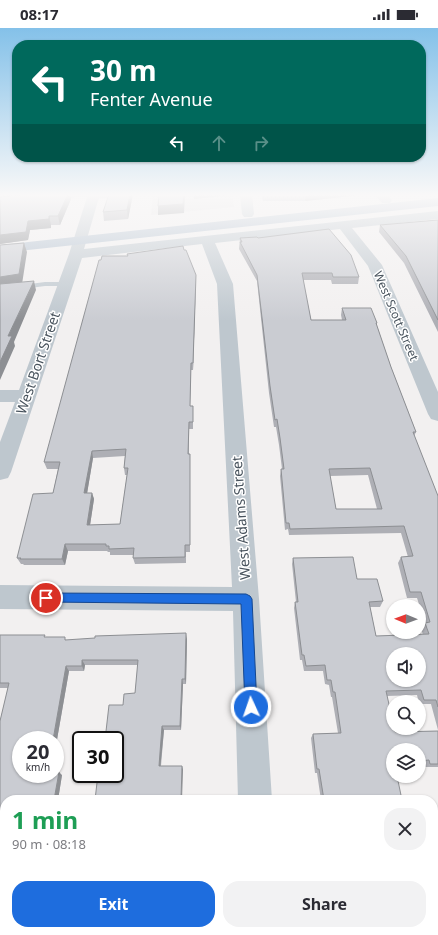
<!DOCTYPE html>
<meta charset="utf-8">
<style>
:root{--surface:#fff;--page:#f2f2f3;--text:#2b2b33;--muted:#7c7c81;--accent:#1e6dde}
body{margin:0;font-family:"Noto Sans",sans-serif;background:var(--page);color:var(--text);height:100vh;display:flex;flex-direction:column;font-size:15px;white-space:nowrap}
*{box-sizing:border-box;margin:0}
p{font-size:13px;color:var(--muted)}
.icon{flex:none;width:22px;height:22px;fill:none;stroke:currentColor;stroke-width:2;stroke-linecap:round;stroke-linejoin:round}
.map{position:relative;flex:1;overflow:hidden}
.panel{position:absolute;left:0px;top:767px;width:438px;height:140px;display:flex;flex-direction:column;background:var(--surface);border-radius:16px 16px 0 0;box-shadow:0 1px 3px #0004}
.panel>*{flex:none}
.hud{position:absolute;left:12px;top:12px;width:414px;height:122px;border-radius:16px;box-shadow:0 1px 3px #0004;background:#00695c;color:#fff;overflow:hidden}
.needle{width:26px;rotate:271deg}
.fabs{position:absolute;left:386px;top:571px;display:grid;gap:8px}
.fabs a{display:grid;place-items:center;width:40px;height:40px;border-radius:50%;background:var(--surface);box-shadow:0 1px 3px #0004;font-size:20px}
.speed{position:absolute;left:12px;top:703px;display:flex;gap:8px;font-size:20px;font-weight:700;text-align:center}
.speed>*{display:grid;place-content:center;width:52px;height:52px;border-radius:50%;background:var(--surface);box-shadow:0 1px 3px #0004;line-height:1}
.speed small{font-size:10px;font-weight:400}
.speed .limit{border:2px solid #111;border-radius:6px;background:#fff;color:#111}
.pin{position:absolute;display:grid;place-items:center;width:34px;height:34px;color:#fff;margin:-17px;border:2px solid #fff;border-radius:50%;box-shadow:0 1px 4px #0007}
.me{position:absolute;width:44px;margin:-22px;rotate:357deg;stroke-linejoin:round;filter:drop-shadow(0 0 3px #0008)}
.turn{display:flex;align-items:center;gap:14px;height:84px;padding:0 12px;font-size:18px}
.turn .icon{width:52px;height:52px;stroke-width:2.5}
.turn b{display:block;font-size:28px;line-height:34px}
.lanes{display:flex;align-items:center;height:38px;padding:0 12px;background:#0003;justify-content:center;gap:20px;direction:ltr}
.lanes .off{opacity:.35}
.round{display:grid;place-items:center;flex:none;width:42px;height:42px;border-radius:16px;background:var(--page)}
.overview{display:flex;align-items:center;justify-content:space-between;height:68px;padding:0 12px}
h1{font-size:24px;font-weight:700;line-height:30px;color:#1e9e55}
.primary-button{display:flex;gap:8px;margin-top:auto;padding:8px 12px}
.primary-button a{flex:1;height:46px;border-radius:16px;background:var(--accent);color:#fff;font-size:16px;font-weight:700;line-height:46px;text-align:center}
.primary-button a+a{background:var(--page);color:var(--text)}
.status{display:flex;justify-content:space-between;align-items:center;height:28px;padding:0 20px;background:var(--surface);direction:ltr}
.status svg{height:11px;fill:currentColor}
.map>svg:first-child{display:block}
</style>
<div class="status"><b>08:17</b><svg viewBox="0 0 49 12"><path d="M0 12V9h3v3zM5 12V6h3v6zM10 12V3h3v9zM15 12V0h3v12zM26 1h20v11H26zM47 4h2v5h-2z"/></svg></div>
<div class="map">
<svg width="438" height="907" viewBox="0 0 438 907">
<rect width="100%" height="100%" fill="#f2f0f0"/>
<!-- education -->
<path fill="#e3e1e2" d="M 153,166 L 232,166 L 234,179 L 151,187 Z"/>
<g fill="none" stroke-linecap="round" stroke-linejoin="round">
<!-- lane -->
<path fill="#bec7ce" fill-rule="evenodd" d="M 68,166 L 128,166 L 125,168 L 93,171 L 91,170 L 90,168 L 55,171 L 52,169 L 55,167 Z
M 45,254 L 65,254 L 69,256 L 65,258 L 45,258 L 0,264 L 0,260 Z"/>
<!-- street -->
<path fill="#bec7ce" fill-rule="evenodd" d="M 88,166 L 100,166 L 84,221 L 438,183 L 438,191 L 352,200 L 382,237 L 438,364 L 438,393 L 431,391 L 428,386 L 368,238 L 340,201 L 215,215 L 233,256 L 259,571 L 272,772 L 238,772 L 233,583 L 0,581 L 0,557 L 232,559 L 217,256 L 202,216 L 82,230 L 11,444 L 8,450 L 0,452 L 0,414 L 15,374 L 0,374 L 0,362 L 19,362 L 69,226 Z
M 240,166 L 252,166 L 254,186 L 252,189 L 244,189 L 242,186 Z
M 374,166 L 387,166 L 392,172 L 390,175 L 382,175 Z
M 242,902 L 280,902 L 280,907 L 242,907 Z"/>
<!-- primary -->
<path fill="#b1bfce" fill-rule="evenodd" d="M 438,170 L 438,178 L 0,225 L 0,217 Z"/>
</g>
<!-- wall -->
<path fill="#aeafb5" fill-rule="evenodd" d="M 2,166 L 70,166 L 71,171 L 60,197 L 51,197 L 51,200 L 30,202 L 28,212 L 0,216 L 0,169 L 3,169 Z
M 109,166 L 133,166 L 128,191 L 104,193 L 103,184 Z
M 261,166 L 362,166 L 361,167 L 305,173 L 263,173 Z
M 438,192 L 438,304 L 404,235 L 379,204 L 380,197 Z
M 240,210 L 258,210 L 359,249 L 358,256 L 332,256 L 331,252 L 303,252 L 311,292 L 342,292 L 341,287 L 342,280 L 377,295 L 377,298 L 391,339 L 416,404 L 414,408 L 438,468 L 438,702 L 431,676 L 419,676 L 417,667 L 387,668 L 395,704 L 438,703 L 438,739 L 425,739 L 424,736 L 419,736 L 419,722 L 393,722 L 393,748 L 402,772 L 321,772 L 317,745 L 315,745 L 311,710 L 313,706 L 338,705 L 332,669 L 331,669 L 329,657 L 325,656 L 323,643 L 304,643 L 302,632 L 300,632 L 294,580 L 295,574 L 296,574 L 292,536 L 293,530 L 357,551 L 383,573 L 380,579 L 370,579 L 376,608 L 423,607 L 421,600 L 425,595 L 417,570 L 407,570 L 398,535 L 401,529 L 408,529 L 401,505 L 289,507 L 288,501 L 285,502 L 280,448 L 281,441 L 282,441 L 279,417 L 276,399 L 274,399 L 269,365 L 257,253 L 239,221 ZM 368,447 L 377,481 L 336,481 L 330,448 Z
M 196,247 L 193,342 L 191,342 L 190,378 L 193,378 L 193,401 L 189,401 L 189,426 L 190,433 L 190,524 L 186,524 L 186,535 L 135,536 L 133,530 L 134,527 L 110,527 L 110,524 L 108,524 L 107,523 L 68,523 L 65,537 L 24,537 L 23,536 L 21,536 L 17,530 L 53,465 L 58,441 L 47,441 L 44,434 ZM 125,428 L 124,440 L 125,447 L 127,447 L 120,496 L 90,497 L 94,471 L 92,465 L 87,465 L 93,430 Z
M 0,608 L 46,609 L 67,612 L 187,611 L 186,656 L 183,656 L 181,702 L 164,702 L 161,738 L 182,738 L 183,742 L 115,746 L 123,677 L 135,665 L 138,637 L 85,637 L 84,643 L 69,643 L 55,723 L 55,712 L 21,746 L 62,747 L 58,772 L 5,772 L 5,820 L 0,820 L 0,693 L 8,660 L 0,660 Z
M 334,902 L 433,902 L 437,904 L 437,907 L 335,907 Z"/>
<!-- shaded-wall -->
<path fill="#8d8f93" d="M 2,166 L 55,166 L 3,170 Z
M 68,166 L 70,166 L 71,171 L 60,197 L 58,188 Z
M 130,166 L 133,166 L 128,191 L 127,182 Z
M 184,166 L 185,166 L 184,185 L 158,187 L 158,178 Z
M 194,166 L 224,166 L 224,168 L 194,171 Z
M 306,166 L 362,166 L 361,167 L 305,173 Z
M 49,188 L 51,197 L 51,200 L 30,202 L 28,212 L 0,216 L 0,207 L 28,193 Z
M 24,215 L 27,224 L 22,256 L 0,258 L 0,249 Z
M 196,247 L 196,253 L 193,342 L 193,335 Z
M 34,253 L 36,262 L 14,314 L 15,318 L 0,352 L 0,334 L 8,308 Z
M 92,423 L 93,430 L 86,472 L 84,465 Z
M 92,465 L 94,471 L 89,504 L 87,497 Z
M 65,516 L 68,523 L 65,537 L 62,531 Z
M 186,605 L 187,611 L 186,656 L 185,651 Z
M 82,632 L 85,637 L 84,643 L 82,638 Z
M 66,638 L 69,643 L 55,723 L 55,712 L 53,712 Z
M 182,651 L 183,656 L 181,702 L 180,698 Z
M 162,698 L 164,702 L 160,742 L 159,738 Z
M 182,738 L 183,742 L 182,772 L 181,772 Z
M 59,744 L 62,747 L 58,772 L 54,772 Z
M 43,902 L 48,902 L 47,907 L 43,907 Z"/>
<!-- building -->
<path fill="#caccd2" stroke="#8d8f93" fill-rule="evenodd" d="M 33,166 L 68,166 L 58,188 L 49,188 L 49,191 L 28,193 L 26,204 L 0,207 L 0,169 Z
M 109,166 L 130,166 L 127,182 L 103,184 Z
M 159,166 L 184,166 L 183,176 L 158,178 Z
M 438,192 L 438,292 L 406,228 L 380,197 Z
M 329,201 L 351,227 L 359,249 L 333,249 L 332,245 L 302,245 L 311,292 L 346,292 L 342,280 L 371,280 L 377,295 L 376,295 L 391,339 L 416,404 L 413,404 L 438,468 L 438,679 L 436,672 L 424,672 L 421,662 L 386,663 L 393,694 L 393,700 L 394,700 L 395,704 L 438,703 L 438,736 L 430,736 L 429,732 L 419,733 L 419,722 L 393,722 L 393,748 L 397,748 L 402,772 L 324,772 L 319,741 L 317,741 L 313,706 L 341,705 L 335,664 L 333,664 L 331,652 L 327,652 L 325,637 L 306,638 L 304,627 L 302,627 L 295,574 L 298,574 L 293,530 L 353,529 L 357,551 L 377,551 L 383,573 L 369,574 L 376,608 L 429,606 L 425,595 L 430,594 L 421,564 L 410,564 L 401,529 L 413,528 L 404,498 L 290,501 L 289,495 L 286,495 L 281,441 L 284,441 L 280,410 L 277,391 L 275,392 L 270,358 L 257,247 L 240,214 L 242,214 L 240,210 L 257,209 L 258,210 ZM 370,440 L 382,481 L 336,481 L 329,441 ZM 393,626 L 419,626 L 419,652 L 393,652 Z
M 24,215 L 19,246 L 0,249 L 0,217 Z
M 183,218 L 184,222 L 186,222 L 196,247 L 193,335 L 191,335 L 190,378 L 193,378 L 193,394 L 189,394 L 188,426 L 190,426 L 190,517 L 185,517 L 185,529 L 133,530 L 134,520 L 109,521 L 109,518 L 106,518 L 106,516 L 65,516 L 62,531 L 20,531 L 21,530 L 17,530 L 33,466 L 53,465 L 60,434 L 44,434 L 99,232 L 101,232 L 102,228 L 128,228 L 127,226 ZM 126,421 L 124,440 L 128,440 L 120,496 L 87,497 L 92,465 L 84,465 L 92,423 Z
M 34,253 L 8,308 L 12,308 L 0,334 L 0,256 Z
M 186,605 L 185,651 L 182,651 L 180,698 L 162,698 L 159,738 L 182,738 L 181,772 L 95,772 L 98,746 L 115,746 L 115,712 L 105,712 L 109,677 L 123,677 L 124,666 L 135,665 L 138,632 L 82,632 L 82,638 L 66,638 L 53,712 L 21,712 L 21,746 L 55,746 L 55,744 L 59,744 L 54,772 L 5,772 L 5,818 L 0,818 L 0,693 L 9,655 L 0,655 L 0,607 L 45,607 L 44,609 L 65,609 L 65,612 L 95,610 L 95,608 Z
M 433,884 L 438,884 L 438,904 L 437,904 L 437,907 L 338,907 L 337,902 L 433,902 Z
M 5,888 L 5,902 L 43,902 L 43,907 L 0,907 L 0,889 Z
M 87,902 L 179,902 L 179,907 L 87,907 Z"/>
<!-- sky -->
<linearGradient id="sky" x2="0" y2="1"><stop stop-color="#84c1e9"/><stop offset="0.57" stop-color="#f9f8f8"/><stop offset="1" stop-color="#f9f8f8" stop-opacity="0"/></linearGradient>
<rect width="438" height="293" fill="url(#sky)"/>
<!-- route -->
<path fill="#1e6dde" stroke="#144790" d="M 46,565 L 246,566 L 250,568 L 252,571 L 257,679 L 255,684 L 251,685 L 247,684 L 245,679 L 241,576 L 46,574 L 42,573 L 41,570 L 42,566 Z"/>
<g text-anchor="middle" stroke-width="3" stroke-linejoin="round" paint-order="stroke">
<!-- far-street labels -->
<g font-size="12" fill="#48535d" stroke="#fff">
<text transform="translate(396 288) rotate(67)" y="4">West Scott Street</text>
</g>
<!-- street labels -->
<g font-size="14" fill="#48535d" stroke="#fff">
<text transform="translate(38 335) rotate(-71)" y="5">West Bort Street</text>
<text transform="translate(241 490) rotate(-94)" y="5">West Adams Street</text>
</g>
</g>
</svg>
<div class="fabs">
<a><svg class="needle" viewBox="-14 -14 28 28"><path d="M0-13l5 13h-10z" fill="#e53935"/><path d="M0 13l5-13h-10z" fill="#7c7c81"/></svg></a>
<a><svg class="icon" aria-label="sound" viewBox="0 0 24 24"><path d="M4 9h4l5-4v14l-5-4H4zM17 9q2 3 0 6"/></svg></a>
<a><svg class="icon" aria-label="search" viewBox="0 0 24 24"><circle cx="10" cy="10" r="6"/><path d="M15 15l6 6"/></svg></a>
<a><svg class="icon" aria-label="layers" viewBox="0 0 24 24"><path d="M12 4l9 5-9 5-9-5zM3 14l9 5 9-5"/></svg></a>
</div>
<div class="speed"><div>20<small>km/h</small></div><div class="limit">30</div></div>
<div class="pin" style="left:46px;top:570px;background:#d93025"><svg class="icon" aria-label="arrive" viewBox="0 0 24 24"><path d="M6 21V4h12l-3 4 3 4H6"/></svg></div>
<svg class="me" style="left:251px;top:679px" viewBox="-20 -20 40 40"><circle r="17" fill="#1e6dde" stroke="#fff" stroke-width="3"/><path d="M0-11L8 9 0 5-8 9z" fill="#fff"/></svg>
<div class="hud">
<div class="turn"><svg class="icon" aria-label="left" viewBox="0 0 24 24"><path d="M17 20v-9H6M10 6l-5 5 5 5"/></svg><div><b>30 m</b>Fenter Avenue</div></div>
<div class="lanes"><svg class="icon" aria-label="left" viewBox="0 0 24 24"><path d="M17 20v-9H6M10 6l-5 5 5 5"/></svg><svg class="icon off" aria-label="ahead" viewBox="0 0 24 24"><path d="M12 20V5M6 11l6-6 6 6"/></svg><svg class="icon off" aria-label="right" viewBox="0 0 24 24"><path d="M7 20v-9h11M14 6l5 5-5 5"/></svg></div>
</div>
<section class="panel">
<div class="overview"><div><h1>1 min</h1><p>90 m · 08:18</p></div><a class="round"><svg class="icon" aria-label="close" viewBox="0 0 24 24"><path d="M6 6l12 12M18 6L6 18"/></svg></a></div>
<div class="primary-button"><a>Exit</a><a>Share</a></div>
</section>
</div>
